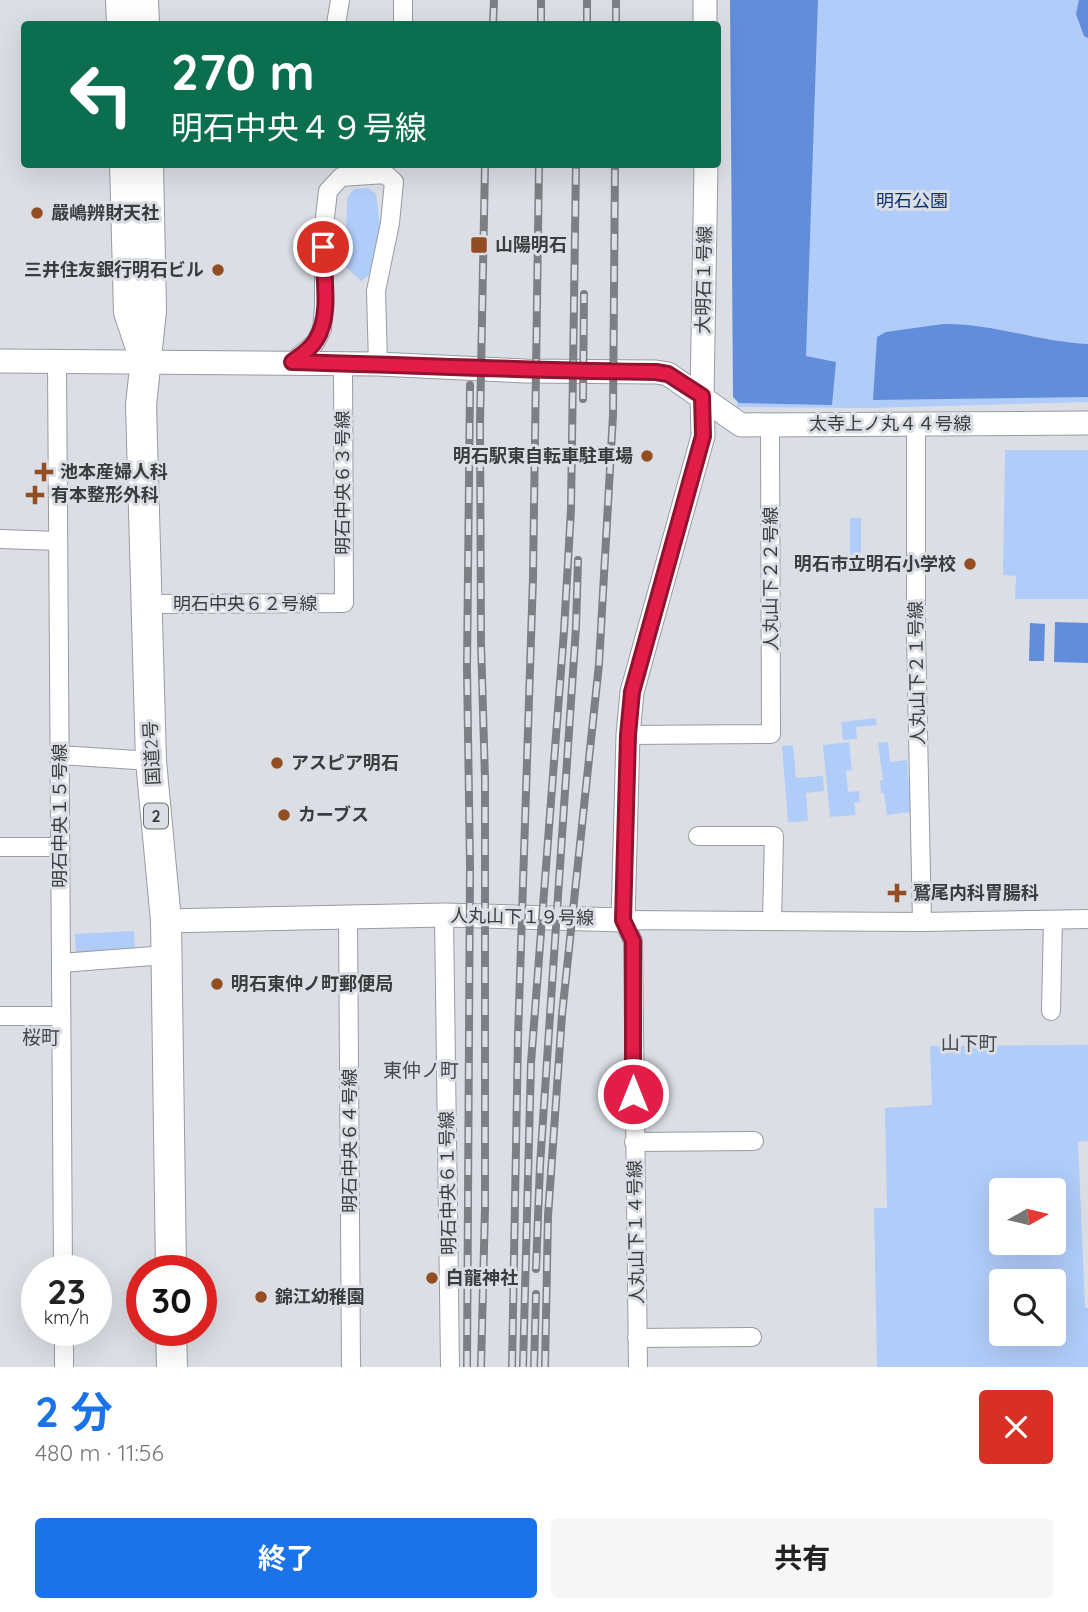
<!DOCTYPE html>
<html lang="ja">
<meta charset="utf-8">
<style>
:root{--surface:#fff;--page:#f6f6f6;--text:#222;--muted:#767676;--accent:#1a73e8}
body{margin:0;font-family:Quicksand,"Noto Sans JP",sans-serif;background:var(--page);color:var(--text);height:100vh;display:flex;flex-direction:column;font-size:26px;white-space:nowrap}
*{box-sizing:border-box;margin:0}
p{font-size:23px;color:var(--muted)}
.icon{flex:none;width:38px;height:38px;fill:none;stroke:currentColor;stroke-width:2;stroke-linecap:round;stroke-linejoin:round}
.map{position:relative;height:1367px;overflow:hidden}
.panel{display:flex;flex-direction:column;background:var(--surface);flex:1}
.panel>*{flex:none}
.top-card{position:absolute;left:21px;top:21px;width:700px;height:147px;border-radius:7px;box-shadow:0 7px 28px #0002;background:#0b6e4f;color:#fff;overflow:hidden}
.needle{width:46px;rotate:82deg}
.controls{position:absolute;left:989px;top:1178px;display:grid;gap:14px}
.controls a{display:grid;place-items:center;width:77px;height:77px;border-radius:7px;background:var(--surface);box-shadow:0 7px 28px #0002;font-size:35px}
.speed{position:absolute;left:21px;top:1255px;display:flex;gap:14px;font-size:35px;font-weight:700;text-align:center}
.speed>*{display:grid;place-content:center;width:91px;height:91px;border-radius:50%;background:var(--surface);box-shadow:0 7px 28px #0002;line-height:1}
.speed small{font-size:18px;font-weight:400}
.speed .limit{border:10px solid #d22;background:#fff;color:#111}
.pin{position:absolute;display:grid;place-items:center;width:60px;height:60px;color:#fff;margin:-30px;border:4px solid #fff;border-radius:50%;box-shadow:0 2px 7px #0007}
.me{position:absolute;width:77px;margin:-38px;rotate:0deg;stroke-linejoin:round;filter:drop-shadow(0 0 5px #0008)}
.turn{display:flex;align-items:center;gap:24px;height:147px;padding:0 35px;font-size:32px}
.turn .icon{width:91px;height:91px;stroke-width:2.5}
.turn b{display:block;font-size:49px;line-height:60px}
.round{display:grid;place-items:center;flex:none;width:74px;height:74px;border-radius:7px;background:var(--page)}
.headline{display:flex;align-items:center;justify-content:space-between;height:119px;padding:0 35px}
h1{font-size:42px;font-weight:700;line-height:52px;color:var(--accent)}
.button{display:flex;gap:14px;margin-top:auto;padding:14px 35px}
.button a{flex:1;height:80px;border-radius:7px;background:var(--accent);color:#fff;font-size:28px;font-weight:700;line-height:80px;text-align:center}
.button a+a{background:var(--page);color:var(--text)}
.map>svg:first-child{display:block}
</style>
<div class="map">
<svg width="1088" height="1367" viewBox="0 0 1088 1367">
<rect width="100%" height="100%" fill="#dbdfe5"/>
<!-- green -->
<path fill="#b0ccf9" fill-rule="evenodd" d="M 736,0 L 1088,0 L 1088,402 L 869,408 L 737,407 Z
M 368,188 L 376,194 L 380,226 L 369,275 L 361,281 L 345,266 L 347,198 L 354,189 Z
M 1005,450 L 1088,450 L 1088,599 L 1015,599 L 1016,576 L 1003,575 Z
M 850,518 L 861,518 L 861,555 L 850,555 Z
M 876,718 L 877,725 L 856,727 L 857,739 L 843,740 L 841,722 Z
M 849,742 L 852,770 L 846,771 L 848,792 L 859,791 L 860,802 L 854,803 L 856,815 L 830,817 L 823,745 Z
M 888,742 L 890,762 L 907,760 L 911,812 L 887,815 L 884,793 L 881,793 L 880,781 L 883,780 L 878,743 Z
M 793,745 L 796,778 L 823,776 L 824,791 L 806,793 L 808,821 L 788,822 L 782,746 Z
M 134,931 L 135,952 L 76,956 L 75,934 Z
M 1088,1045 L 1088,1141 L 1078,1142 L 1085,1307 L 1088,1308 L 1088,1367 L 877,1367 L 874,1208 L 887,1208 L 885,1108 L 932,1105 L 930,1046 ZM 1001,1190 L 1054,1190 L 1054,1242 L 1001,1242 ZM 1001,1281 L 1054,1281 L 1054,1334 L 1001,1334 Z"/>
<!-- water -->
<path fill="#618dda" d="M 730,0 L 818,0 L 806,356 L 836,362 L 832,405 L 739,403 L 733,397 Z
M 1079,0 L 1088,0 L 1088,38 L 1084,36 L 1076,14 Z
M 943,324 C 992,323 1039,342 1088,344 L 1088,397 L 873,400 L 877,337 L 886,332 Z
M 1055,622 L 1088,623 L 1088,663 L 1054,662 Z
M 1030,623 L 1045,624 L 1044,661 L 1029,661 Z"/>
<g fill="none" stroke-linecap="round" stroke-linejoin="round">
<!-- minor casing -->
<g stroke="#989ba1" stroke-width="20">
<path id="minor" d="M 403,0 L 403,24
M 336,24 L 340,0
M 57,362 L 63,1270
M 292,362 L 315,343 L 322,329 L 324,307 L 324,226 L 328,191 L 341,177 L 385,174 L 394,182 L 390,223 L 376,291 L 378,364
M 916,424 L 916,636 L 922,922
M 0,539 L 58,541
M 146,604 L 344,603 L 343,364
M 628,735 L 771,734 L 770,425
M 60,755 L 151,761
M 698,836 L 774,836 L 772,921
M 0,847 L 59,847
M 444,915 L 450,1367
M 348,916 L 351,1367
M 61,963 L 166,955
M 1051,1011 L 1053,920
M 0,1016 L 61,1016
M 634,1142 L 754,1141
M 64,1330 L 64,1367
M 637,1338 L 752,1337
M 638,1367 L 633,941 L 623,920 L 922,922 L 1088,919"/>
</g>
<!-- tertiary casing -->
<g stroke="#989ba1" stroke-width="25">
<path id="tertiary" d="M 705,24 L 705,0
M 0,361 L 378,364 L 525,371 L 656,372 L 668,374 L 741,425 L 1088,423
M 166,921 L 444,915 L 623,920 L 628,735 L 632,692 L 703,436 L 702,396 L 706,164"/>
</g>
<!-- trunk casing -->
<g stroke="#989ba1" stroke-width="32">
<path id="trunk" d="M 121,0 L 122,24
M 143,0 L 144,24
M 125,164 L 129,312 L 142,351
M 148,164 L 151,311 L 141,405 L 151,761 L 166,921 L 171,1270
M 171,1330 L 172,1367"/>
</g>
<!-- minor -->
<use href="#minor" stroke="#fff" stroke-width="18"/>
<!-- tertiary -->
<use href="#tertiary" stroke="#fff" stroke-width="23"/>
<!-- trunk -->
<use href="#trunk" stroke="#fff" stroke-width="30"/>
<!-- rail casing -->
<g stroke="#7c7f83" stroke-width="8">
<path id="rail" d="M 493,24 L 494,0
M 541,24 L 541,0
M 587,24 L 587,0
M 616,24 L 616,0
M 583,399 L 584,294
M 536,1269 L 540,1165 L 576,627 L 578,560
M 467,1367 L 470,865 L 467,668 L 470,385
M 481,1367 L 485,1208 L 485,779 L 481,642 L 480,423 L 485,164
M 512,1367 L 518,1037 L 533,577 L 539,164
M 523,1367 L 531,1063 L 564,631 L 571,509 L 576,164
M 534,1367 L 536,1294
M 545,1367 L 548,1216 L 562,1015 L 599,664 L 613,415 L 615,164"/>
</g>
<!-- rail -->
<use href="#rail" stroke="#dbdfe5" stroke-width="5" stroke-dasharray="16" stroke-linecap="butt"/>
</g>
<g fill="none" stroke-linecap="round" stroke-linejoin="round">
<!-- route casing -->
<g stroke="#92132f" stroke-width="18">
<path id="route" d="M 323,247 C 323,275 332,315 316,340 C 311,349 300,356 292,362 C 414,365 535,371 656,372 L 668,374 L 702,396 L 703,436 L 632,692 L 628,735 L 623,920 L 633,941 L 633,1094"/>
</g>
<!-- route -->
<use href="#route" stroke="#e11d48" stroke-width="12"/>
</g>
<!-- markers -->
<g fill="#924e22" stroke="#dbdfe5" stroke-width="2.5">
<circle cx="37" cy="213" r="7"/>
<rect x="470" y="236" width="18" height="18" rx="3.5"/>
<circle cx="218" cy="270" r="7"/>
<circle cx="647" cy="456" r="7"/>
<path d="M40.5 461.5h7v7h7v7h-7v7h-7v-7h-7v-7h7z"/>
<path d="M31.5 484.5h7v7h7v7h-7v7h-7v-7h-7v-7h7z"/>
<circle cx="970" cy="564" r="7"/>
<circle cx="277" cy="763" r="7"/>
<circle cx="284" cy="815" r="7"/>
<path d="M893.5 882.5h7v7h7v7h-7v7h-7v-7h-7v-7h7z"/>
<circle cx="217" cy="984" r="7"/>
<circle cx="432" cy="1278" r="7"/>
<circle cx="261" cy="1297" r="7"/>
</g>
<g text-anchor="middle" stroke-width="6" stroke-linejoin="round" paint-order="stroke">
<!-- shield labels -->
<rect fill="#dbdfe5" stroke="#6a6d70" stroke-width="2" x="144" y="803.5" width="24" height="25" rx="5"/>
<g font-size="16" font-weight="bold" fill="#3a3c3e">
<text x="156" y="822">2</text>
</g>
<!-- park labels -->
<g font-size="18" fill="#0c3477" stroke="#dbdfe5">
<text x="912" y="207">明石公園</text>
</g>
<!-- poi labels -->
<g font-size="18" font-weight="bold" fill="#3a3c3e" stroke="#dbdfe5" text-anchor="start">
<text x="51" y="219">嚴嶋辨財天社</text>
<text x="495" y="251">山陽明石</text>
<text x="204" y="276" text-anchor="end">三井住友銀行明石ビル</text>
<text x="633" y="462" text-anchor="end">明石駅東自転車駐車場</text>
<text x="60" y="478">池本産婦人科</text>
<text x="51" y="501">有本整形外科</text>
<text x="956" y="570" text-anchor="end">明石市立明石小学校</text>
<text x="291" y="769">アスピア明石</text>
<text x="298" y="821">カーブス</text>
<text x="913" y="899">鷲尾内科胃腸科</text>
<text x="231" y="990">明石東仲ノ町郵便局</text>
<text x="446" y="1284">白龍神社</text>
<text x="275" y="1303">錦江幼稚園</text>
</g>
<!-- street labels -->
<g font-size="18" fill="#3a3c3e" stroke="#dbdfe5">
<text transform="translate(704 280) rotate(-89)" y="6">大明石１号線</text>
<text x="890" y="430">太寺上ノ丸４４号線</text>
<text transform="translate(343 483) rotate(-90)" y="6">明石中央６３号線</text>
<text transform="translate(771 579) rotate(-90)" y="6">人丸山下２２号線</text>
<text x="245" y="610">明石中央６２号線</text>
<text transform="translate(917 673) rotate(-91)" y="6">人丸山下２１号線</text>
<text transform="translate(152 753) rotate(-93)" y="6">国道2号</text>
<text transform="translate(60 816) rotate(-90)" y="6">明石中央１５号線</text>
<text transform="translate(522 917) rotate(1)" y="6">人丸山下１９号線</text>
<text transform="translate(350 1141) rotate(-90)" y="6">明石中央６４号線</text>
<text transform="translate(448 1183) rotate(-91)" y="6">明石中央６１号線</text>
<text transform="translate(636 1232) rotate(-91)" y="6">人丸山下１４号線</text>
</g>
<!-- neighbourhood labels -->
<g font-size="19" fill="#44474c" stroke="#dbdfe5">
<text x="41" y="1044">桜町</text>
<text x="969" y="1050">山下町</text>
<text x="421" y="1077">東仲ノ町</text>
</g>
</g>
</svg>
<div class="controls">
<a><svg class="needle" viewBox="-14 -14 28 28"><path d="M0-13l5 13h-10z" fill="#e53935"/><path d="M0 13l5-13h-10z" fill="#767676"/></svg></a>
<a><svg class="icon" aria-label="search" viewBox="0 0 24 24"><circle cx="10" cy="10" r="6"/><path d="M15 15l6 6"/></svg></a>
</div>
<div class="speed"><div>23<small>km/h</small></div><div class="limit">30</div></div>
<div class="pin" style="left:323px;top:247px;background:#d93025"><svg class="icon" aria-label="arrive" viewBox="0 0 24 24"><path d="M6 21V4h12l-3 4 3 4H6"/></svg></div>
<svg class="me" style="left:633px;top:1094px" viewBox="-20 -20 40 40"><circle r="17" fill="#e11d48" stroke="#fff" stroke-width="3"/><path d="M0-11L8 9 0 5-8 9z" fill="#fff"/></svg>
<div class="top-card">
<div class="turn"><svg class="icon" aria-label="left" viewBox="0 0 24 24"><path d="M17 20v-9H6M10 6l-5 5 5 5"/></svg><div><b>270 m</b>明石中央４９号線</div></div>
</div>
</div>
<section class="panel">
<div class="headline"><div><h1>2 分</h1><p>480 m · 11:56</p></div><a class="round" style="background:#d93025;color:#fff"><svg class="icon" aria-label="close" viewBox="0 0 24 24"><path d="M6 6l12 12M18 6L6 18"/></svg></a></div>
<div class="button"><a>終了</a><a>共有</a></div>
</section>
